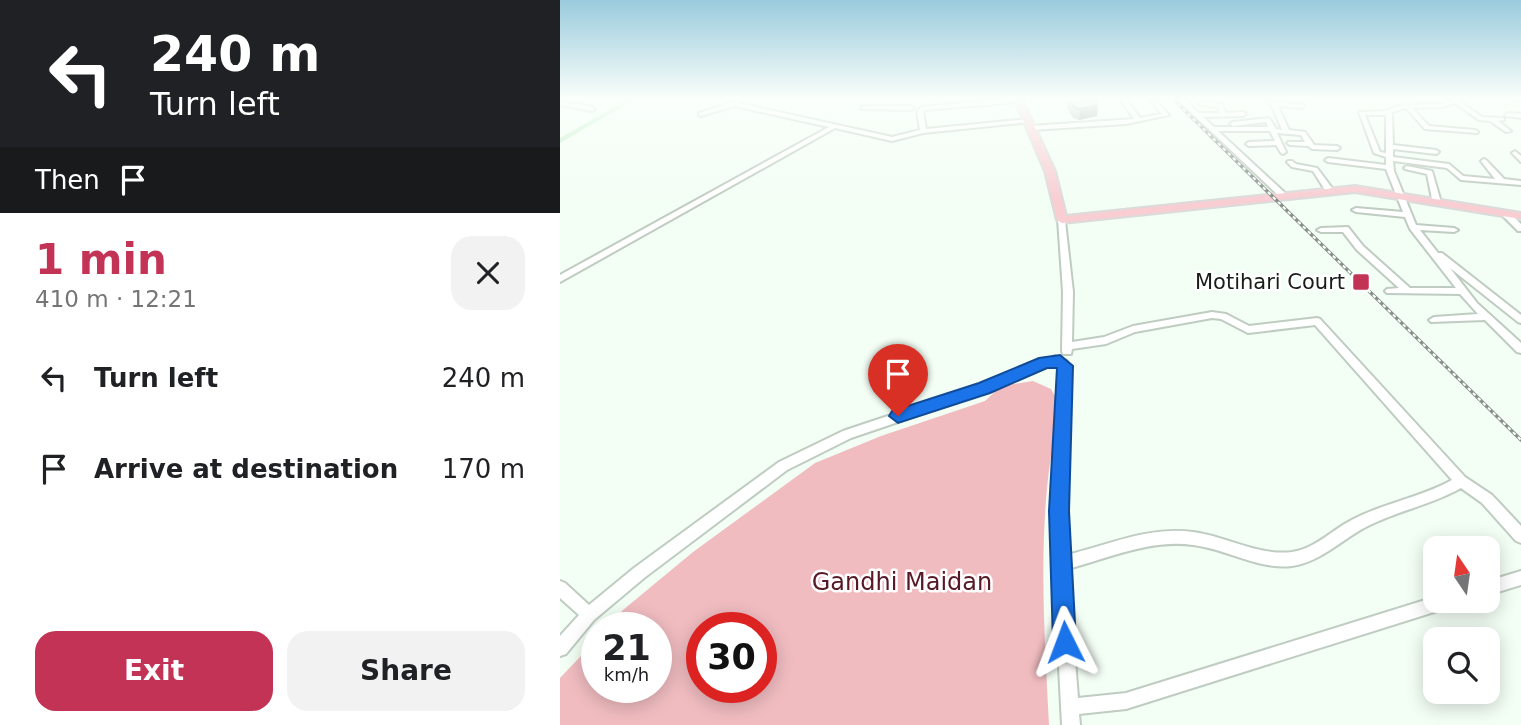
<!DOCTYPE html>
<meta charset="utf-8">
<style>
:root{--surface:#fff;--page:#f2f2f2;--text:#202124;--muted:#757577;--accent:#c33355}
body{margin:0;font-family:"DejaVu Sans",sans-serif;background:var(--page);color:var(--text);height:100vh;display:flex;flex-direction:column;font-size:26px;white-space:nowrap}
*{box-sizing:border-box;margin:0}
p{font-size:23px;color:var(--muted)}
.icon{flex:none;width:38px;height:38px;fill:none;stroke:currentColor;stroke-width:2;stroke-linecap:round;stroke-linejoin:round}
.map{position:relative;flex:1;overflow:hidden}
.drawer{display:flex;flex-direction:column;background:var(--surface);width:560px}
.drawer>*{flex:none}
.banner{background:#202124;color:#fff;overflow:hidden}
.needle{width:46px;rotate:347deg}
.tools{position:absolute;left:863px;top:536px;display:grid;gap:14px}
.tools a{display:grid;place-items:center;width:77px;height:77px;border-radius:14px;background:var(--surface);box-shadow:0 4px 18px #0003;font-size:35px}
.speed{position:absolute;left:21px;top:612px;display:flex;gap:14px;font-size:35px;font-weight:700;text-align:center}
.speed>*{display:grid;place-content:center;width:91px;height:91px;border-radius:50%;background:var(--surface);box-shadow:0 4px 18px #0003;line-height:1}
.speed small{font-size:18px;font-weight:400}
.speed .limit{border:10px solid #d22;background:#fff;color:#111}
.pin{position:absolute;display:grid;place-items:center;width:60px;height:60px;color:#fff;margin:-72px -30px;border-radius:50% 50% 50% 0;rotate:-45deg;box-shadow:0 0 7px #0007}
.pin .icon{rotate:45deg}
.me{position:absolute;width:77px;margin:-38px;rotate:357deg;stroke-linejoin:round;filter:drop-shadow(0 0 5px #0008)}
.turn{display:flex;align-items:center;gap:24px;height:147px;padding:0 35px;font-size:32px}
.turn .icon{width:91px;height:91px;stroke-width:2.5}
.turn b{display:block;font-size:49px;line-height:60px}
.then{display:flex;align-items:center;height:66px;padding:0 35px;background:#0003;gap:14px;font-size:26px}
.round{display:grid;place-items:center;flex:none;width:74px;height:74px;border-radius:21px;background:var(--page)}
.summary{display:flex;align-items:center;justify-content:space-between;height:119px;padding:0 35px}
h1{font-size:42px;font-weight:600;line-height:52px;color:var(--accent)}
.primary-button{display:flex;gap:14px;margin-top:auto;padding:14px 35px}
.primary-button a{flex:1;height:80px;border-radius:21px;background:var(--accent);color:#fff;font-size:28px;font-weight:600;line-height:80px;text-align:center}
.primary-button a+a{background:var(--page);color:var(--text)}
ul{padding:0;list-style:none}
li{display:flex;align-items:center;gap:21px;height:91px;padding:0 35px}
li div{flex:1}
li b{display:block;font-size:26px}
li em{font-style:normal}
main{display:flex;flex:1;min-height:0}
.map>svg:first-child{display:block}
</style>
<main>
<section class="drawer">
<div class="banner">
<div class="turn"><svg class="icon" aria-label="left" viewBox="0 0 24 24"><path d="M17 20v-9H6M10 6l-5 5 5 5"/></svg><div><b>240 m</b>Turn left</div></div>
<div class="then">Then<svg class="icon" aria-label="arrive" viewBox="0 0 24 24"><path d="M6 21V4h12l-3 4 3 4H6"/></svg></div>
</div>
<div class="summary"><div><h1>1 min</h1><p>410 m · 12:21</p></div><a class="round"><svg class="icon" aria-label="close" viewBox="0 0 24 24"><path d="M6 6l12 12M18 6L6 18"/></svg></a></div>
<ul>
<li><svg class="icon" aria-label="left" viewBox="0 0 24 24"><path d="M17 20v-9H6M10 6l-5 5 5 5"/></svg><div><b>Turn left</b></div><em>240 m</em></li>
<li><svg class="icon" aria-label="arrive" viewBox="0 0 24 24"><path d="M6 21V4h12l-3 4 3 4H6"/></svg><div><b>Arrive at destination</b></div><em>170 m</em></li>
</ul>
<div class="primary-button"><a>Exit</a><a>Share</a></div>
</section>
<div class="map">
<svg width="961" height="725" viewBox="0 0 961 725">
<rect width="100%" height="100%" fill="#f3fef5"/>
<!-- green -->
<path fill="#f0bcc0" fill-rule="evenodd" d="M 473,381 L 491,389 L 501,407 C 475,506 484,623 489,725 L 0,725 L 0,678 L 37,639 L 37,688 L 96,688 L 96,628 L 46,628 L 63,610 L 133,552 L 255,463 L 321,436 L 425,401 L 441,386 ZM 142,628 L 201,628 L 201,688 L 142,688 Z"/>
<g fill="none" stroke-linecap="round" stroke-linejoin="round">
<!-- river -->
<path fill="#c5edcc" fill-rule="evenodd" d="M 68,99 L 76,99 L 0,143 L 0,138 Z"/>
<!-- minor casing -->
<g stroke="#bfccc1" stroke-width="4">
<path id="minor" d="M 445,99 L 461,100 L 458,102 L 365,110 L 363,112 L 366,129 L 468,119 L 470,120 L 470,122 L 363,133 L 332,141 L 275,128 L 0,282 L 0,275 L 269,127 L 174,106 L 141,116 L 139,115 L 139,113 L 174,102 L 332,137 L 360,130 L 357,112 L 361,107 Z
M 560,99 L 566,99 L 580,118 L 602,114 L 589,99 L 595,99 L 609,115 L 566,124 L 471,130 L 468,128 L 471,126 L 574,119 Z
M 617,99 L 624,99 L 639,113 L 660,113 L 658,107 L 640,105 L 639,104 L 642,102 L 662,104 L 666,113 L 683,112 L 686,114 L 683,116 L 643,117 L 654,127 L 708,127 L 706,122 L 673,126 L 670,124 L 673,122 L 708,118 L 710,119 L 716,129 L 722,130 L 709,99 L 715,99 L 716,102 L 744,105 L 744,107 L 742,108 L 718,106 L 729,130 L 745,132 L 754,145 L 777,146 L 780,148 L 777,150 L 752,149 L 748,146 L 730,145 L 727,143 L 728,142 L 745,142 L 741,135 L 717,133 L 726,152 L 723,154 L 721,153 L 716,145 L 689,146 L 686,144 L 689,142 L 715,141 L 710,131 L 658,131 L 725,193 L 718,195 Z
M 894,99 L 902,99 L 899,101 L 922,117 L 944,118 L 944,120 L 938,121 L 951,131 L 946,132 L 930,121 L 919,120 L 895,103 L 883,107 L 852,108 L 869,126 L 915,130 L 918,132 L 917,133 L 865,129 L 846,108 L 832,112 L 833,145 L 876,150 L 879,152 L 876,154 L 833,149 L 833,157 L 889,164 L 903,176 L 935,179 L 921,161 L 924,159 L 926,160 L 944,179 L 961,181 L 961,185 L 901,180 L 887,168 L 833,161 L 834,171 L 856,225 L 894,228 L 898,230 L 894,232 L 860,230 L 878,253 L 882,253 L 961,315 L 961,323 L 958,322 L 890,268 L 917,303 L 961,343 L 961,353 L 957,352 L 925,320 L 871,322 L 869,320 L 874,317 L 918,314 L 900,294 L 827,293 L 825,291 L 827,289 L 839,288 L 797,250 L 783,232 L 761,232 L 757,230 L 761,228 L 788,227 L 803,246 L 850,288 L 896,288 L 850,229 L 845,217 L 796,212 L 792,210 L 796,208 L 843,212 L 826,169 L 768,162 L 765,160 L 768,158 L 826,165 L 826,157 L 814,153 L 799,112 L 826,111 L 835,107 L 846,105 L 882,104 ZM 805,115 L 826,115 L 826,153 L 820,152 Z
M 955,99 L 961,99 L 961,101 Z
M 0,101 L 32,107 L 35,109 L 32,111 L 0,105 Z
M 304,106 L 351,106 L 354,108 L 351,110 L 302,109 L 301,108 Z
M 948,113 L 961,114 L 961,118 L 946,116 L 945,115 Z
M 955,151 L 961,156 L 961,162 L 952,153 Z
M 728,161 L 732,161 L 736,164 L 757,168 L 772,188 L 765,190 L 753,171 L 732,167 L 727,162 Z
M 847,166 L 872,171 L 880,199 L 879,201 L 872,199 L 867,174 L 845,169 L 844,168 Z
M 942,211 L 948,211 L 961,224 L 961,231 L 958,231 L 942,215 Z
M 498,219 L 504,219 L 505,221 L 513,292 L 512,342 L 544,337 L 573,326 L 652,312 L 666,314 L 689,326 L 757,318 L 760,319 L 905,477 L 932,495 L 961,526 L 961,543 L 956,541 L 922,503 L 901,488 C 873,504 841,510 812,524 C 785,536 762,562 732,566 C 698,570 667,549 633,545 C 591,539 549,558 508,569 L 518,698 L 566,693 L 875,597 L 875,600 L 897,600 L 895,605 L 890,607 L 566,709 L 519,714 L 520,725 L 502,725 L 492,531 L 501,374 L 498,366 L 495,364 L 429,391 L 291,438 L 227,470 L 84,578 L 34,620 L 6,654 L 0,656 L 0,636 L 19,615 L 0,598 L 0,581 L 5,583 L 29,605 L 74,568 L 219,462 L 283,431 L 421,385 L 495,356 L 507,361 L 511,374 L 506,531 L 507,555 C 548,545 590,526 633,532 C 666,536 697,556 732,552 C 752,549 767,535 783,525 C 817,504 858,499 892,480 L 755,325 L 688,333 L 661,319 L 652,318 L 575,332 L 546,344 L 512,349 L 511,354 L 503,354 L 502,351 L 503,292 Z
M 961,571 L 961,585 L 928,595 L 928,581 Z"/>
</g>
<!-- major casing -->
<g stroke="#dadbda" stroke-width="4">
<path id="major" d="M 454,99 L 462,99 L 495,171 L 506,216 L 795,186 L 961,213 L 961,219 L 795,192 L 502,223 L 497,220 L 485,171 Z"/>
</g>
<!-- minor -->
<use href="#minor" fill="#fff" fill-rule="evenodd"/>
<!-- major -->
<use href="#major" fill="#f8ced3" fill-rule="evenodd"/>
<!-- rail casing -->
<g stroke="#88908a" stroke-width="3.5">
<path id="rail" d="M 613,99 L 961,440"/>
</g>
<!-- rail -->
<use href="#rail" stroke="#fff" stroke-width="2" stroke-dasharray="3.5" stroke-linecap="butt"/>
</g>
<!-- wall -->
<path fill="#b2beb5" d="M 508,99 L 538,99 L 537,116 L 519,120 L 513,118 L 507,108 Z"/>
<!-- shaded-wall -->
<path fill="#919b93" d="M 538,99 L 537,116 L 519,120 L 520,109 Z"/>
<!-- building -->
<path fill="#cfddd2" stroke="#919b93" stroke-width="2" d="M 509,99 L 538,99 L 537,105 L 520,109 L 514,107 Z"/>
<!-- sky -->
<linearGradient id="sky" x2="0" y2="1"><stop stop-color="#9acbdd"/><stop offset="0.49" stop-color="#fafffa"/><stop offset="1" stop-color="#fafffa" stop-opacity="0"/></linearGradient>
<rect width="961" height="201" fill="url(#sky)"/>
<!-- route -->
<path fill="#1a73e8" stroke="#114b97" stroke-width="2" d="M 500,355 L 513,366 L 509,511 L 516,642 L 513,651 L 505,654 L 496,651 L 493,642 L 489,511 L 497,368 L 487,368 L 430,393 L 338,423 L 329,416 L 332,411 L 419,383 L 479,358 Z"/>
<!-- markers -->
<rect fill="#c33355" stroke="#fff" stroke-width="2.5" x="792" y="273" width="18" height="18" rx="3.5"/>
<g text-anchor="middle" stroke-width="5" stroke-linejoin="round" paint-order="stroke">
<!-- poi labels -->
<g font-size="21" fill="#181d19" stroke="#fff" text-anchor="end">
<text x="785" y="289">Motihari Court</text>
</g>
<!-- near-park labels -->
<g font-size="24" fill="#561925" stroke="#fff">
<text x="342" y="590">Gandhi Maidan</text>
</g>
</g>
</svg>
<div class="tools">
<a><svg class="needle" viewBox="-14 -14 28 28"><path d="M0-13l5 13h-10z" fill="#e53935"/><path d="M0 13l5-13h-10z" fill="#757577"/></svg></a>
<a><svg class="icon" aria-label="search" viewBox="0 0 24 24"><circle cx="10" cy="10" r="6"/><path d="M15 15l6 6"/></svg></a>
</div>
<div class="speed"><div>21<small>km/h</small></div><div class="limit">30</div></div>
<div class="pin" style="left:338px;top:416px;background:#d93025"><svg class="icon" aria-label="arrive" viewBox="0 0 24 24"><path d="M6 21V4h12l-3 4 3 4H6"/></svg></div>
<svg class="me" style="left:505px;top:642px" viewBox="-20 -20 40 40"><path d="M0-17L14 15 0 8-14 15z" fill="#1a73e8" stroke="#fff" stroke-width="4"/></svg>
</div>
</main>
